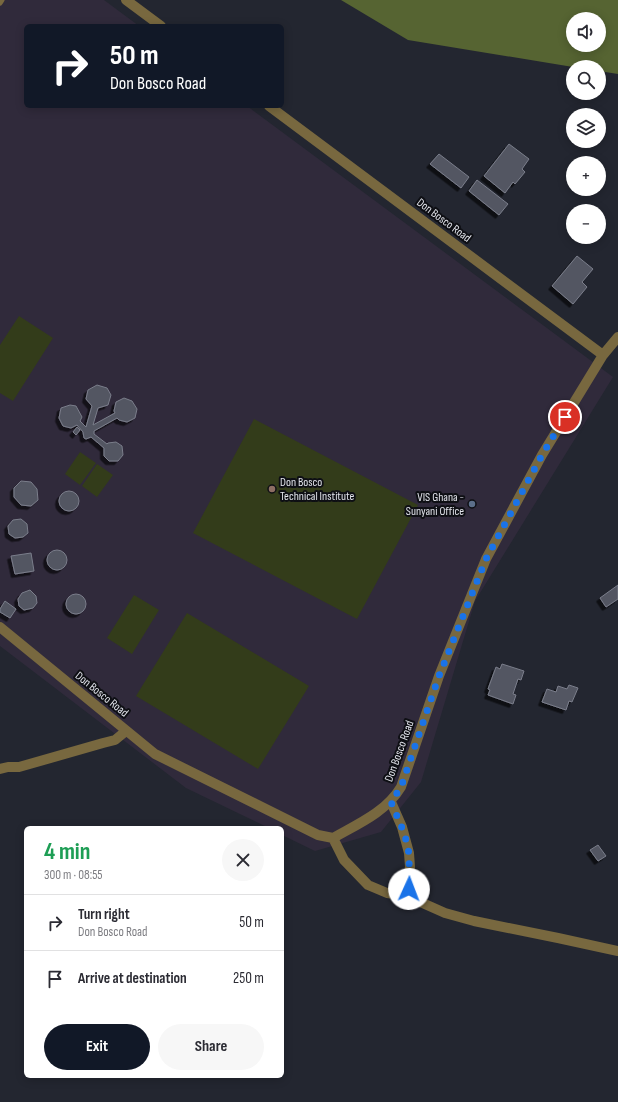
<!DOCTYPE html>
<meta charset="utf-8">
<style>
:root{--surface:#fff;--page:#f7f7f7;--text:#2b2b33;--muted:#7c7c81;--line:#e1e1e2;--accent:#111827}
body{margin:0;font-family:"Sofia Sans Condensed",sans-serif;background:var(--page);color:var(--text);height:100vh;display:flex;flex-direction:column;font-size:15px;white-space:nowrap}
*{box-sizing:border-box;margin:0}
p{font-size:13px;color:var(--muted)}
.icon{flex:none;width:22px;height:22px;fill:none;stroke:currentColor;stroke-width:2;stroke-linecap:round;stroke-linejoin:round}
.map{position:relative;flex:1;overflow:hidden}
.side{position:absolute;left:24px;top:826px;width:260px;height:252px;display:flex;flex-direction:column;background:var(--surface);border-radius:6px;box-shadow:0 2px 10px #0003}
.side>*{flex:none}
.hud{position:absolute;left:24px;top:24px;width:260px;height:84px;border-radius:6px;box-shadow:0 2px 10px #0003;background:#111827;color:#fff;overflow:hidden}
.controls{position:absolute;left:566px;top:12px;display:grid;gap:8px}
.controls a{display:grid;place-items:center;width:40px;height:40px;border-radius:50%;background:var(--surface);box-shadow:0 2px 10px #0003;font-size:20px}
.pin{position:absolute;display:grid;place-items:center;width:34px;height:34px;color:#fff;margin:-17px;border:2px solid #fff;border-radius:50%;box-shadow:0 1px 4px #0007}
.me{position:absolute;width:44px;margin:-22px;rotate:2deg;stroke-linejoin:round;filter:drop-shadow(0 0 3px #0008)}
.turn{display:flex;align-items:center;gap:14px;height:84px;padding:0 20px;font-size:18px}
.turn .icon{width:52px;height:52px;stroke-width:2.5}
.turn b{display:block;font-size:28px;line-height:34px}
.round{display:grid;place-items:center;flex:none;width:42px;height:42px;border-radius:21px;background:var(--page)}
.head{display:flex;align-items:center;justify-content:space-between;height:68px;padding:0 20px}
h1{font-size:24px;font-weight:700;line-height:30px;color:#1e9e55}
.cta{display:flex;gap:8px;margin-top:auto;padding:8px 20px}
.cta a{flex:1;height:46px;border-radius:24px;background:var(--accent);color:#fff;font-size:16px;font-weight:700;line-height:46px;text-align:center}
.cta a+a{background:var(--page);color:var(--text)}
ul{padding:0;list-style:none}
li{display:flex;align-items:center;gap:12px;height:56px;padding:0 20px;border-top:1px solid var(--line)}
li div{flex:1}
li b{display:block;font-size:15px}
li em{font-style:normal}
.map>svg:first-child{display:block}
</style>
<div class="map">
<svg width="618" height="1102" viewBox="0 0 618 1102">
<defs>
<filter id="shadow"><feDropShadow dx="-3.5" dy="3.5" stdDeviation="0" flood-color="#0009"/></filter>
</defs>
<rect width="100%" height="100%" fill="#232630"/>
<!-- education -->
<path fill="#302a3b" d="M 0,0 L 104,0 L 139,26 L 26,26 L 26,106 L 247,106 L 613,377 L 475,601 L 421,782 L 381,832 L 315,851 L 282,835 L 282,828 L 269,828 L 186,788 L 0,646 Z"/>
<!-- green -->
<path fill="#333c1a" d="M 19,316 L 53,338 L 13,401 L 0,393 L 0,345 Z
M 254,419 L 418,505 L 357,619 L 193,533 Z
M 80,452 L 96,463 L 80,485 L 65,474 Z
M 97,464 L 113,475 L 97,497 L 82,486 Z
M 134,595 L 159,610 L 132,654 L 107,638 Z
M 187,613 L 309,686 L 258,769 L 136,696 Z"/>
<!-- forest -->
<path fill="#566432" fill-rule="evenodd" d="M 341,0 L 618,0 L 618,74 L 599,71 L 599,67 L 573,67 L 408,40 ZM 573,19 L 599,19 L 599,45 L 573,45 Z"/>
<!-- building -->
<path fill="#525662" stroke="#7b7e8b" filter="url(#shadow)" d="M 509,144 L 529,159 L 522,169 L 525,172 L 515,184 L 513,182 L 505,193 L 484,176 Z
M 439,154 L 469,177 L 461,188 L 430,164 Z
M 477,180 L 508,204 L 499,215 L 469,191 Z
M 577,256 L 593,269 L 582,282 L 587,287 L 573,304 L 552,286 Z
M 97,385 L 107,388 L 111,395 L 108,405 L 98,408 L 93,425 L 115,413 L 114,411 L 116,402 L 124,398 L 132,401 L 137,409 L 135,418 L 127,422 L 119,420 L 117,418 L 94,431 L 94,434 L 107,444 L 108,443 L 116,442 L 122,446 L 123,455 L 118,461 L 109,461 L 104,456 L 104,448 L 91,437 L 86,439 L 84,438 L 83,432 L 77,425 L 71,428 L 63,426 L 59,418 L 61,408 L 70,405 L 76,406 L 82,417 L 80,421 L 86,427 L 92,406 L 86,399 L 88,390 Z
M 77,427 L 80,430 L 76,435 L 73,432 Z
M 21,481 L 31,482 L 37,489 L 38,500 L 31,506 L 21,505 L 14,497 L 14,488 Z
M59 501a10 10 0 1 1 20 0a10 10 0 1 1-20 0Z
M 21,519 L 27,524 L 28,533 L 23,537 L 15,538 L 9,534 L 8,526 L 13,520 Z
M47 560a10 10 0 1 1 20 0a10 10 0 1 1-20 0Z
M 31,553 L 34,571 L 15,574 L 11,556 Z
M 618,585 L 618,599 L 606,607 L 600,598 Z
M 30,590 L 36,596 L 37,603 L 33,608 L 24,610 L 19,606 L 18,599 L 22,593 Z
M66 604a10 10 0 1 1 20 0a10 10 0 1 1-20 0Z
M 5,601 L 16,609 L 10,618 L 0,612 L 0,609 Z
M 502,664 L 524,671 L 521,680 L 518,679 L 513,694 L 516,695 L 513,704 L 488,695 L 490,690 L 488,689 L 496,667 L 500,669 Z
M 569,685 L 578,688 L 572,702 L 569,701 L 566,710 L 542,702 L 547,689 L 556,692 L 558,686 L 567,689 Z
M 598,845 L 606,856 L 598,861 L 590,850 Z"/>
<g fill="none" stroke-linecap="round" stroke-linejoin="round">
<!-- service -->
<path stroke="#78683f" stroke-width="5" d="M 0,3 L 2,0"/>
<!-- minor -->
<path stroke="#78683f" stroke-width="10" d="M 126,0 L 161,26
M 269,106 L 603,355
M 0,627 L 155,754 L 318,835 L 333,838 C 358,824 386,812 401,787 L 439,676 L 486,559 L 542,455 L 603,355 L 618,337
M 0,769 L 8,767 L 19,767 L 103,743 L 115,740 L 126,731
M 391,802 L 402,827 L 409,853 L 410,867 L 408,878 L 409,896
M 333,838 L 344,860 L 368,885 L 387,893 L 409,896 L 418,901 L 445,913 L 474,921 L 558,938 L 618,951"/>
</g>
<g fill="none" stroke-linecap="round" stroke-linejoin="round">
<!-- route -->
<path stroke="#1a73e8" stroke-width="7" stroke-dasharray="0 12.6" d="M 409,889 C 407,877 410,866 409,855 C 407,836 398,819 391,802 L 401,787 L 439,676 L 486,559 L 542,455 L 565,417"/>
</g>
<!-- markers -->
<circle fill="#8d6e63" stroke="#0e0f14" stroke-width="1.5" cx="272" cy="489" r="4"/>
<circle fill="#5c6f8a" stroke="#0e0f14" stroke-width="1.5" cx="472" cy="504" r="4"/>
<g text-anchor="middle" stroke-width="4" stroke-linejoin="round" paint-order="stroke">
<!-- street labels -->
<g font-size="12" fill="#e3e5ec" stroke="#0e0f14">
<text transform="translate(444 220) rotate(37)" y="4">Don Bosco Road</text>
<text transform="translate(102 694) rotate(39)" y="4">Don Bosco Road</text>
<text transform="translate(399 751) rotate(-70)" y="4">Don Bosco Road</text>
</g>
<!-- poi labels -->
<g font-size="12" fill="#e3e5ec" stroke="#0e0f14" text-anchor="start">
<text x="280" y="486">Don Bosco<tspan x="280" dy="14">Technical Institute</tspan></text>
<text x="464" y="501" text-anchor="end">VIS Ghana -<tspan x="464" dy="14">Sunyani Office</tspan></text>
</g>
</g>
</svg>
<div class="controls">
<a><svg class="icon" aria-label="sound" viewBox="0 0 24 24"><path d="M4 9h4l5-4v14l-5-4H4zM17 9q2 3 0 6"/></svg></a>
<a><svg class="icon" aria-label="search" viewBox="0 0 24 24"><circle cx="10" cy="10" r="6"/><path d="M15 15l6 6"/></svg></a>
<a><svg class="icon" aria-label="layers" viewBox="0 0 24 24"><path d="M12 4l9 5-9 5-9-5zM3 14l9 5 9-5"/></svg></a>
<a>+</a>
<a>−</a>
</div>
<div class="pin" style="left:565px;top:417px;background:#d93025"><svg class="icon" aria-label="arrive" viewBox="0 0 24 24"><path d="M6 21V4h12l-3 4 3 4H6"/></svg></div>
<svg class="me" style="left:409px;top:889px" viewBox="-20 -20 40 40"><circle r="19" fill="#fff"/><path d="M0-13L10 11 0 6-10 11z" fill="#1a73e8"/></svg>
<div class="hud">
<div class="turn"><svg class="icon" aria-label="right" viewBox="0 0 24 24"><path d="M7 20v-9h11M14 6l5 5-5 5"/></svg><div><b>50 m</b>Don Bosco Road</div></div>
</div>
<section class="side">
<div class="head"><div><h1>4 min</h1><p>300 m · 08:55</p></div><a class="round"><svg class="icon" aria-label="close" viewBox="0 0 24 24"><path d="M6 6l12 12M18 6L6 18"/></svg></a></div>
<ul>
<li><svg class="icon" aria-label="right" viewBox="0 0 24 24"><path d="M7 20v-9h11M14 6l5 5-5 5"/></svg><div><b>Turn right</b><p>Don Bosco Road</p></div><em>50 m</em></li>
<li><svg class="icon" aria-label="arrive" viewBox="0 0 24 24"><path d="M6 21V4h12l-3 4 3 4H6"/></svg><div><b>Arrive at destination</b></div><em>250 m</em></li>
</ul>
<div class="cta"><a>Exit</a><a>Share</a></div>
</section>
</div>
